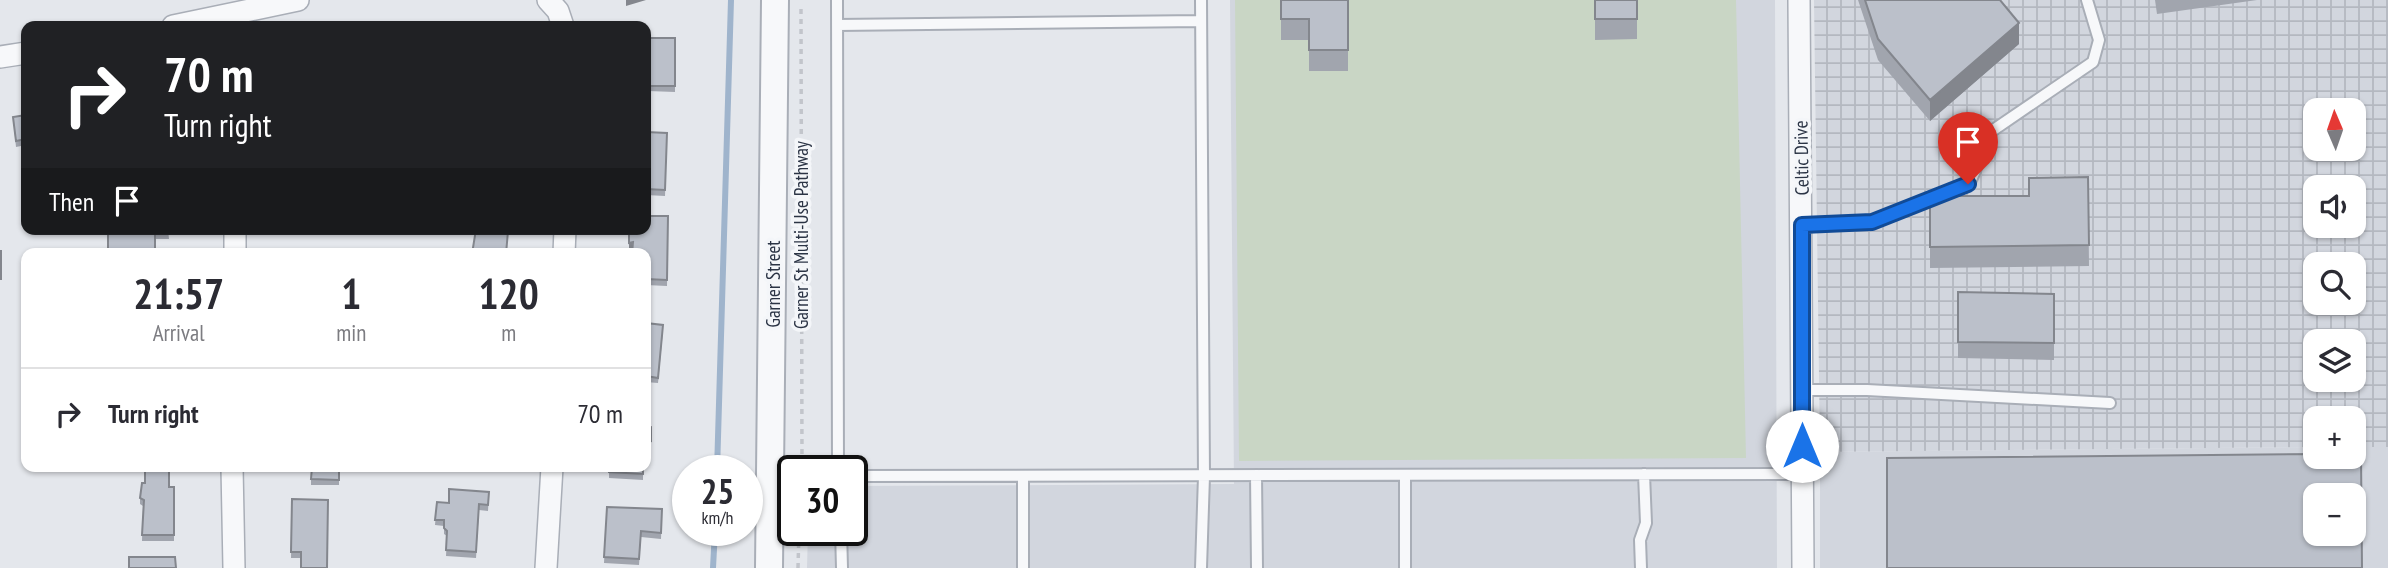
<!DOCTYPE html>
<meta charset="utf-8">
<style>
:root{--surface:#fff;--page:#f2f2f3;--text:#2b2b33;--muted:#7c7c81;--line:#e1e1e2}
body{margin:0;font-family:"PT Sans Narrow",sans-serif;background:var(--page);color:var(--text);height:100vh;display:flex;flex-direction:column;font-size:26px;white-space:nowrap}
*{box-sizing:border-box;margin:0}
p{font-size:23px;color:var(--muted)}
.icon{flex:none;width:38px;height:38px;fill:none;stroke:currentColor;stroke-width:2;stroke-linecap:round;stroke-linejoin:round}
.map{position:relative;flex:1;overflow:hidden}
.side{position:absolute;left:21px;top:248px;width:630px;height:224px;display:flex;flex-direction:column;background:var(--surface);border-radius:14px;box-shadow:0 2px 5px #0004}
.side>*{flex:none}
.hud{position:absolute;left:21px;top:21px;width:630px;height:214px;border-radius:14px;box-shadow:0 2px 5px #0004;background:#202124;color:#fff;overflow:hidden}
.needle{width:46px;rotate:358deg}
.controls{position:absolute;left:2303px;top:98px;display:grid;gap:14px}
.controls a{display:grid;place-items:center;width:63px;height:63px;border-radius:14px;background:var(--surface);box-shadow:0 2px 5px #0004;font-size:35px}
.speed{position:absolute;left:672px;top:455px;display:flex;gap:14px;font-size:35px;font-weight:700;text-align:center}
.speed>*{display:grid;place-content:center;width:91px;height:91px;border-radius:50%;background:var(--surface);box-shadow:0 2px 5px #0004;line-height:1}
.speed small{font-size:18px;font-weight:400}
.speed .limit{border:4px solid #111;border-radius:10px;background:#fff;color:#111}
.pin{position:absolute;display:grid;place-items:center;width:60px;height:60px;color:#fff;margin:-72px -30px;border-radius:50% 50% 50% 0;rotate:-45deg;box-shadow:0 0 7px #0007}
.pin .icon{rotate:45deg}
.me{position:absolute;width:77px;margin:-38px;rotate:0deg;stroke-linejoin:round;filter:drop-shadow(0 0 5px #0008)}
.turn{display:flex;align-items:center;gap:24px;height:147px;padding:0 28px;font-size:32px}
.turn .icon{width:91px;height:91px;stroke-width:2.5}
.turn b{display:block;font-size:49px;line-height:60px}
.then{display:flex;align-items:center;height:66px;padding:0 28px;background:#0003;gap:14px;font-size:26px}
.eta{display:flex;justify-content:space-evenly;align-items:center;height:119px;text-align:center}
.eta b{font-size:42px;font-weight:700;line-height:49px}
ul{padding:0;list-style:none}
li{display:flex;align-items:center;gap:21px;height:91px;padding:0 28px;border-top:2px solid var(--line)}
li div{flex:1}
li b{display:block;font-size:26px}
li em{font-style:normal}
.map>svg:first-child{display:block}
</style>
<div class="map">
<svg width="2388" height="568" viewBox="0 0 2388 568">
<defs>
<pattern id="industrial-grid" width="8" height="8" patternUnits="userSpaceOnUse" patternTransform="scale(1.75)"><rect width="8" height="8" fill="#d2d6de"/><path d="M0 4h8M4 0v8" fill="none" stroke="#b4b8c0"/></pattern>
</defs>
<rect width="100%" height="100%" fill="#e4e7ec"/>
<!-- built -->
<path fill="#d2d6de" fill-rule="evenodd" d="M 1230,0 L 1775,0 L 1777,568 L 807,568 L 808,530 L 852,530 L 852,486 L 1234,484 Z
M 2315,447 L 2315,457 L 2354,457 L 2354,447 L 2388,447 L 2388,568 L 1820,568 L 1820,452 ZM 2315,495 L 2354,495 L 2354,534 L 2315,534 Z"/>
<!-- industrial -->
<path fill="url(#industrial-grid)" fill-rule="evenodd" d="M 1814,0 L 2388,0 L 2388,447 L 2354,447 L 2354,418 L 2315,418 L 2315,447 L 1820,452 ZM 2315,110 L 2354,110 L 2354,149 L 2315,149 ZM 2315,187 L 2354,187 L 2354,226 L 2315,226 ZM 2315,264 L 2354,264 L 2354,303 L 2315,303 ZM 2315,341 L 2354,341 L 2354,380 L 2315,380 Z"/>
<!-- garden -->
<path fill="#c9d6c5" d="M 1235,0 L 1736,0 L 1746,458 L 1239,461 Z"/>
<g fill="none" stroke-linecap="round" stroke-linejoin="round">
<!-- stream -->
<path stroke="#9fb4cc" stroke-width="6" d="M 717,471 L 731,0
M 713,568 L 715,530"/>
<!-- service casing -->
<g stroke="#a9aeb7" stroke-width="14">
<path id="service" d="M 837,0 L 838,471
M 1201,0 L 1204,476 L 1201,568
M 837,25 L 1201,21
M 1802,224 L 1872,222 L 1968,184 C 1980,169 1977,148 1989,133 L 2093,62 L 2099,40 L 2087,0
M 1802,390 L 1867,390 L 2110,403
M 1256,475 L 1257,568
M 852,476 L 1802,474
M 1023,476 L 1023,568
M 771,477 L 793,476
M 841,530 L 842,568
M 1405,568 L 1405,475
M 1641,568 L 1640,540 L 1646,523 L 1644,474"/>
</g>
<!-- minor casing -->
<g stroke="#a9aeb7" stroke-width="24">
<path id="minor" d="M 548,0 L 558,11 L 563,26
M 1799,0 L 1803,568
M 173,26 L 298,0
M 0,57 L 26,53
M 235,254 L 235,229
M 564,254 L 565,229
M 232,467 L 234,568
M 546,568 L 552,467"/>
</g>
<!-- tertiary casing -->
<g stroke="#a9aeb7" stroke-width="30">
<path id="tertiary" d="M 769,568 L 775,0"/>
</g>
<!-- path -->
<path stroke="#c2c5cb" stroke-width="3.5" stroke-dasharray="5 5" stroke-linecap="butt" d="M 801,9 L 802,463
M 798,568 L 799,530"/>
<!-- service -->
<use href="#service" stroke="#f7f8fa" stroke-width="10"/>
<!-- minor -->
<use href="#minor" stroke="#f7f8fa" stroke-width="21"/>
<!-- tertiary -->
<use href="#tertiary" stroke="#f7f8fa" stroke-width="26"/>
</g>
<!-- wall -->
<path fill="#a1a5ae" d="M 1281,0 L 1348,0 L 1348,71 L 1309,71 L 1309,40 L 1281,40 Z
M 1595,0 L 1637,0 L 1637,39 L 1595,40 Z
M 1858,0 L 2000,0 L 2019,44 L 1930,121 L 1878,60 Z
M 2155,0 L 2257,0 L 2157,14 Z
M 646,34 L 649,38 L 675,38 L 675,92 L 648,91 L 648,80 L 646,80 Z
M 26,115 L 26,145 L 16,147 L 13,117 Z
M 646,132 L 667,133 L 665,196 L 646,195 Z
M 2088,177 L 2089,266 L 1930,268 L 1930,196 L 2029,196 Z
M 668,216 L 667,286 L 646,285 L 646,254 L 632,248 L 629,249 Z
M 168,229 L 169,239 L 155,239 L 155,254 L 108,254 L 119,234 Z
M 304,229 L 333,229 L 333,230 L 304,232 Z
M 1958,292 L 2054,294 L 2054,360 L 1958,358 Z
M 646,323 L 663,331 L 658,383 L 646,382 Z
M 646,426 L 651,427 L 651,447 L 646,446 Z
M 306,467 L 339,467 L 339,485 L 311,485 L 311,471 L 306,472 Z
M 609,467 L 643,467 L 643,480 L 609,478 Z
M 169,487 L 174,487 L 174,541 L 142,541 L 143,506 L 140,504 L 140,498 Z
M 489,492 L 488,511 L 479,510 L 476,558 L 446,556 L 447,536 L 444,534 L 444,526 L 435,525 L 437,502 L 449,503 Z
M 292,499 L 328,500 L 301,558 L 291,558 Z
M 607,507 L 662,509 L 661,539 L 641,537 L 639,565 L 604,563 Z"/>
<!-- shaded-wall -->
<path fill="#83868d" d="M 626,0 L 646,0 L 626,6 Z
M 2019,23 L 2019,44 L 1930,121 L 1930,100 Z
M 633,242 L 633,248 L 629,249 L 629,243 Z"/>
<!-- building -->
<path fill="#bbc0ca" stroke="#83868d" stroke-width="2" fill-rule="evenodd" d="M 1281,0 L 1348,0 L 1348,50 L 1309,50 L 1309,19 L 1281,19 Z
M 1595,0 L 1637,0 L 1637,19 L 1595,19 Z
M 1865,0 L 2000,0 L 2019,23 L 1930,100 L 1878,39 Z
M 646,34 L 649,34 L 649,38 L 675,38 L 675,86 L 648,86 L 648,74 L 646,74 Z
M 26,115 L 26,139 L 16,141 L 13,117 Z
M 646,132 L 667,133 L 665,190 L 646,189 Z
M 2088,177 L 2089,245 L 1930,247 L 1930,196 L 2029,196 L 2029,178 Z
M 646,216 L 668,216 L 667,280 L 646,279 L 646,254 L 632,254 L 633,242 L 629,243 L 629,229 L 646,229 Z
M 121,229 L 168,229 L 169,233 L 155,233 L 155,252 L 148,254 L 108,254 L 108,234 L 119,234 Z
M 476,229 L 508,231 L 506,254 L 472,254 Z
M 0,251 L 1,251 L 1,279 L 0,279 Z
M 306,252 L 334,253 L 334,254 L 306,254 Z
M 1958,292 L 2054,294 L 2054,343 L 1958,342 Z
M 646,323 L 663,325 L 658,378 L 646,376 Z
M 646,426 L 651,427 L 651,441 L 646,440 Z
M 2315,454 L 2315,457 L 2354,457 L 2354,454 L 2361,454 L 2362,568 L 1887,568 L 1887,458 ZM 2315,495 L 2354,495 L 2354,534 L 2315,534 Z
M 145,467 L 169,467 L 169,487 L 174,487 L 174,535 L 142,535 L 144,500 L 140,498 L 142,483 L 145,483 Z
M 312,467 L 339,467 L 339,480 L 311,479 Z
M 609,467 L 643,467 L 643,474 L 609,472 Z
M 449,489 L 489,492 L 488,505 L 479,504 L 476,552 L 446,550 L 447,531 L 444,528 L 444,520 L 435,520 L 437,502 L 449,503 Z
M 292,499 L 328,500 L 327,568 L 301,568 L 301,552 L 291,552 Z
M 607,507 L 662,509 L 661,533 L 641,531 L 639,559 L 604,557 Z
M 129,557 L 175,557 L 176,568 L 129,568 Z"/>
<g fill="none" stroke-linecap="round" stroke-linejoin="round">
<!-- route casing -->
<g stroke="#114b97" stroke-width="18">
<path id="route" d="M 1802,446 L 1802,225 L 1872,222 L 1968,184"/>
</g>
<!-- route -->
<use href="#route" stroke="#1a73e8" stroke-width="12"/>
</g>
<g text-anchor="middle" stroke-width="7" stroke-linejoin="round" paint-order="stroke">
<!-- street labels -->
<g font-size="19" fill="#2b3445" stroke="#f4f6f9">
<text transform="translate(1801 158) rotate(-91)" y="7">Celtic Drive</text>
<text transform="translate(801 235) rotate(-90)" y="7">Garner St Multi-Use Pathway</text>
<text transform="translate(773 284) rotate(-90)" y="7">Garner Street</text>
</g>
</g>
</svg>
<div class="controls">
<a><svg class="needle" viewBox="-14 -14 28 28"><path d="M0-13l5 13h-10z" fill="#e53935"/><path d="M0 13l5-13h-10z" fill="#7c7c81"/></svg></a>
<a><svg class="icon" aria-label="sound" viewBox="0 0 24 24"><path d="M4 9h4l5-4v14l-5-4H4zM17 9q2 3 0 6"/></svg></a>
<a><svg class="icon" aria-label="search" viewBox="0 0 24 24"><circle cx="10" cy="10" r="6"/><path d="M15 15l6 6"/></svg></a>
<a><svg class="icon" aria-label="layers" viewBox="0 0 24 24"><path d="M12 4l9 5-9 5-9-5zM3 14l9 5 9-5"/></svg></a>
<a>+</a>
<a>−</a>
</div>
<div class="speed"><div>25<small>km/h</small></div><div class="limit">30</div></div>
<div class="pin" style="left:1968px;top:184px;background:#d93025"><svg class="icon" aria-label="arrive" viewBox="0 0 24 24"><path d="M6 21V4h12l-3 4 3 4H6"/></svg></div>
<svg class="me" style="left:1802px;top:446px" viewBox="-20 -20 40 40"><circle r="19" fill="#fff"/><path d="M0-13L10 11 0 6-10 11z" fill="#1a73e8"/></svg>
<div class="hud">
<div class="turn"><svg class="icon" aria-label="right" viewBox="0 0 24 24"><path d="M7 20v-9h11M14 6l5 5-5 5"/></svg><div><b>70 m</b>Turn right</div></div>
<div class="then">Then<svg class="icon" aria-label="arrive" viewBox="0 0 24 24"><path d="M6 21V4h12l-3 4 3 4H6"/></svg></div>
</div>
<section class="side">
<div class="eta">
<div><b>21:57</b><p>Arrival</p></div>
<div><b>1</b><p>min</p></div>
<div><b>120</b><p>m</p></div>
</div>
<ul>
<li><svg class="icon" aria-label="right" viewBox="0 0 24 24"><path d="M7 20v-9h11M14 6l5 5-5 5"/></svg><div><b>Turn right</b></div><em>70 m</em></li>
</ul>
</section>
</div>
